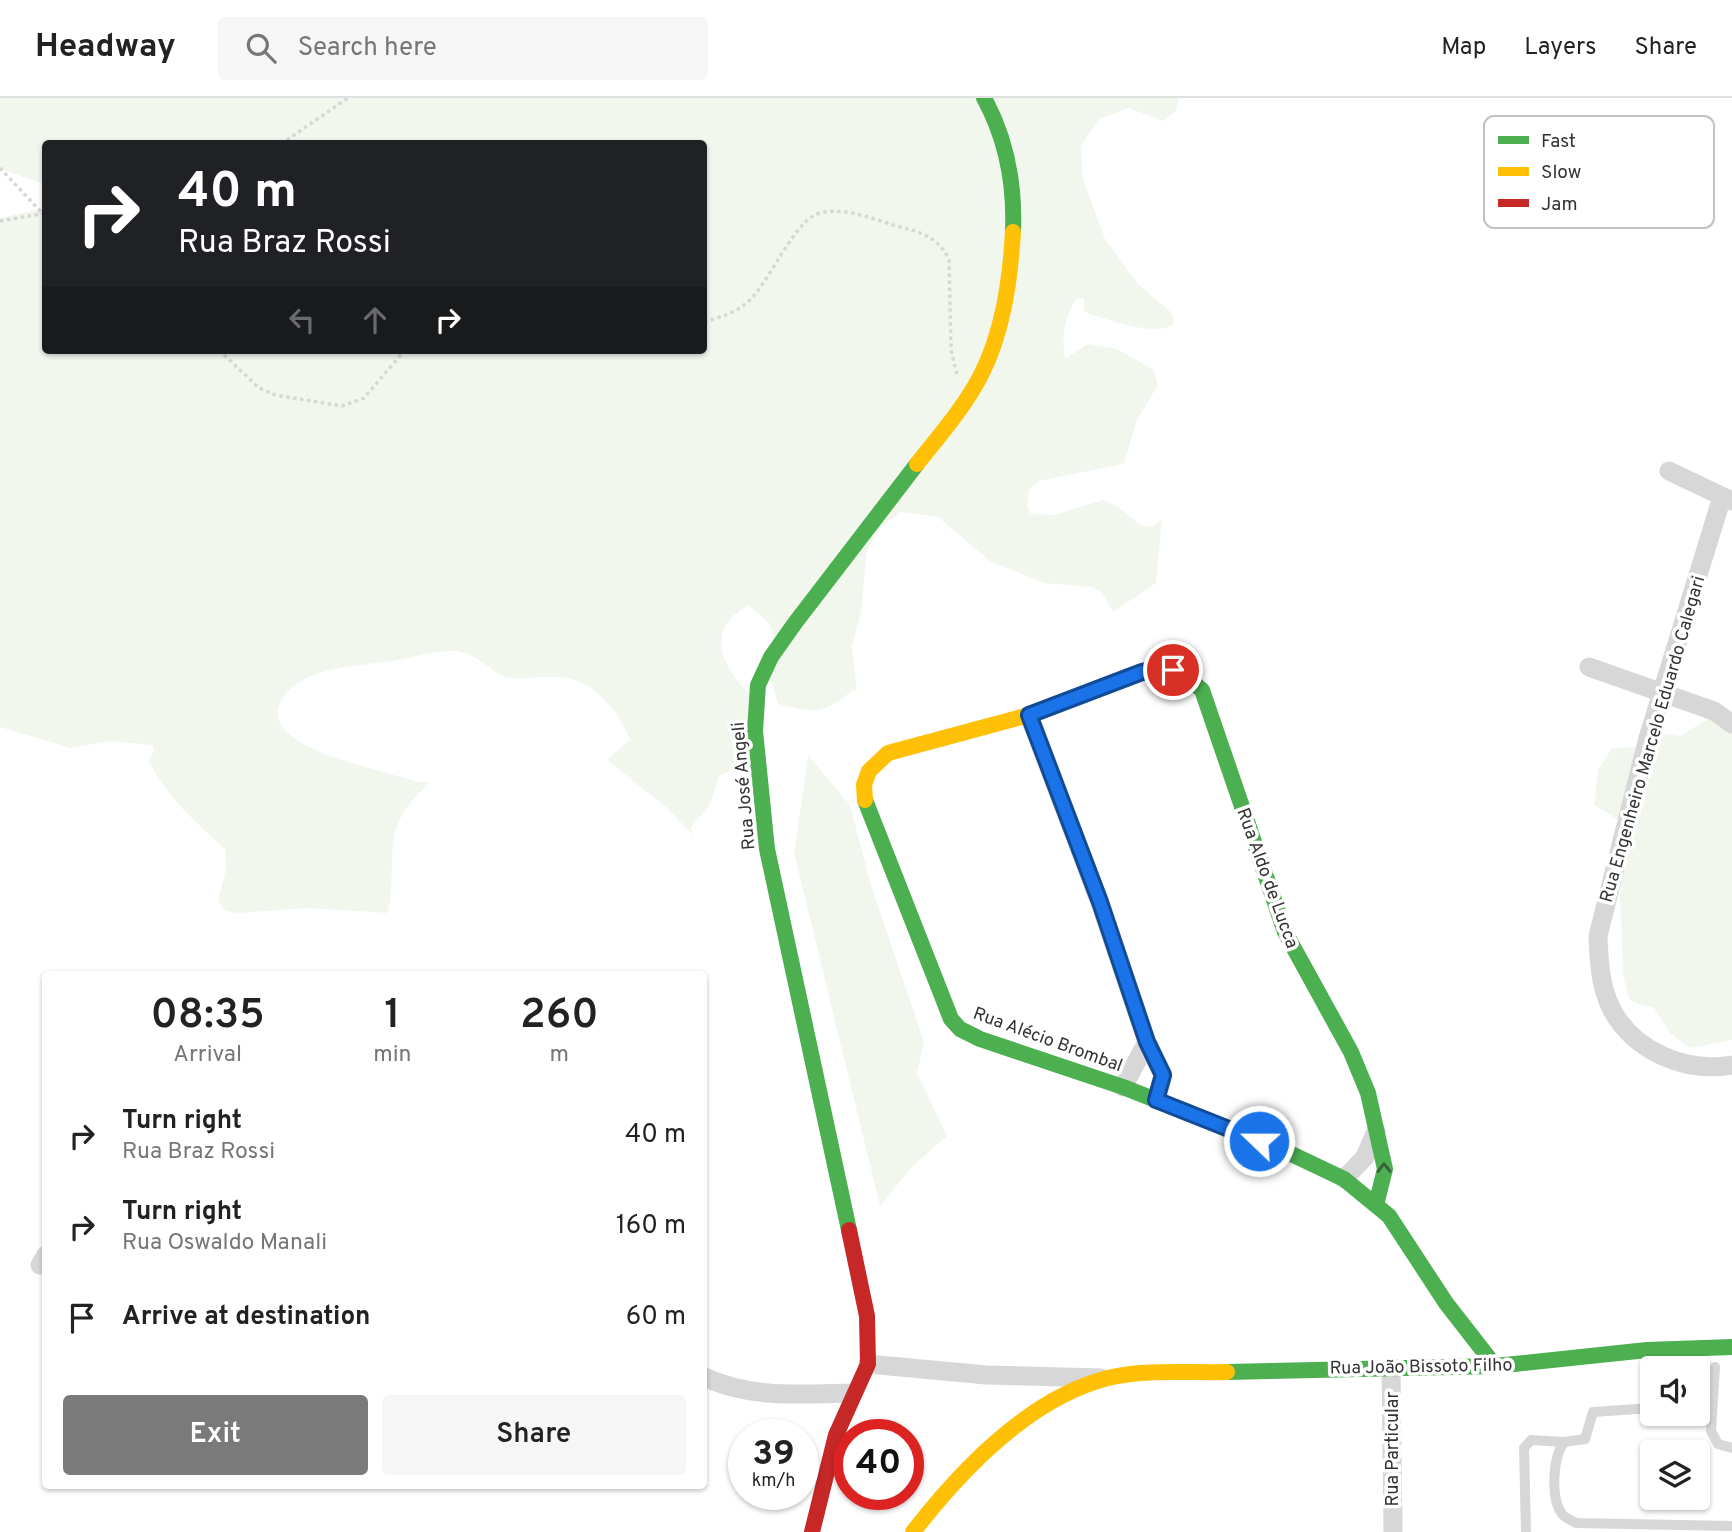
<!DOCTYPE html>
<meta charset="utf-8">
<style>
:root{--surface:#fff;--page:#f6f6f6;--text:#222;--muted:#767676;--line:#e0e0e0;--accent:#7a7a7a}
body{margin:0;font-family:Overpass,sans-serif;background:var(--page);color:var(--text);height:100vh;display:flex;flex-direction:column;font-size:26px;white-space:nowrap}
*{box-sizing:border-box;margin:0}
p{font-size:23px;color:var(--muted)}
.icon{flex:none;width:38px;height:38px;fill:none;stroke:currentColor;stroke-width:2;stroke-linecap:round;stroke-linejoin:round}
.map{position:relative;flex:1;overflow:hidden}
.side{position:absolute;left:42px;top:873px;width:665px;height:518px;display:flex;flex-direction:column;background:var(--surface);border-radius:7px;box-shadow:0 2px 5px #0004}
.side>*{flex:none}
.guide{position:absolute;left:42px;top:42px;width:665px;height:214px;border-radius:7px;box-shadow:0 2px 5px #0004;background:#202124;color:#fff;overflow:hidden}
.fabs{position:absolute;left:1640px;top:1258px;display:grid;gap:14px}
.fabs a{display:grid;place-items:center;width:70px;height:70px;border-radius:7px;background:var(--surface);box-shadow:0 2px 5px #0004;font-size:35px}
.speed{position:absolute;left:728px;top:1321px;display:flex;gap:14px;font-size:35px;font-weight:700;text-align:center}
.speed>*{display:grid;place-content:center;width:91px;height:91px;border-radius:50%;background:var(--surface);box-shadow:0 2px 5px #0004;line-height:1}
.speed small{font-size:18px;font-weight:400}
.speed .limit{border:10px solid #d22;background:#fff;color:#111}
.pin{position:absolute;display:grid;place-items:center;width:60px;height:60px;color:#fff;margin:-30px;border:4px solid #fff;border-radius:50%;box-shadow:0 2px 7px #0007}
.me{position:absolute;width:77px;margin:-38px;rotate:292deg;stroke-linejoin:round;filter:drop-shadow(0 0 5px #0008)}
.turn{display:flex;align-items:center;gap:24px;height:147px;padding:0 21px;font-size:32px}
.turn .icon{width:91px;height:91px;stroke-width:2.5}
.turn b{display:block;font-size:49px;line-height:60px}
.lanes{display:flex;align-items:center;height:66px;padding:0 21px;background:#0003;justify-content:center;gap:35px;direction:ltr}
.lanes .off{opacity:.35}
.eta{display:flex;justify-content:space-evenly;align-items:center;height:119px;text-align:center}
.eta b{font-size:42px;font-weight:600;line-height:49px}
.primary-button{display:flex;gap:14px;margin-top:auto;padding:14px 21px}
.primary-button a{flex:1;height:80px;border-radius:7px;background:var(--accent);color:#fff;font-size:28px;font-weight:600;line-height:80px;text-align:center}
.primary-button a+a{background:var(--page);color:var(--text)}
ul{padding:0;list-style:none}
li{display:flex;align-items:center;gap:21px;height:91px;padding:0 21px}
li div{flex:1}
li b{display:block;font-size:26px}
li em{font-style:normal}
header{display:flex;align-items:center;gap:42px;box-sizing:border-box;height:98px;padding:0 35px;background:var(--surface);border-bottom:2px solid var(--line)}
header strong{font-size:33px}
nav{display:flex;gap:38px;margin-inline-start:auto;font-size:24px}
.search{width:490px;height:63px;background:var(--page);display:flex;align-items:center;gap:18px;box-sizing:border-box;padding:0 24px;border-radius:7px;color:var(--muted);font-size:26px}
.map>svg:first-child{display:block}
</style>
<header>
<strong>Headway</strong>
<div class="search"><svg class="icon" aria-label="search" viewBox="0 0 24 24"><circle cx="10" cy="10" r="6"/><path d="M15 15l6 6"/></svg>Search here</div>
<nav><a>Map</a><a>Layers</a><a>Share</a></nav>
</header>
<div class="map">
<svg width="1732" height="1434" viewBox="0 0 1732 1434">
<rect width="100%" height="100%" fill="#fff"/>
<!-- green -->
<path fill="#f2f7ee" d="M 0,0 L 1179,0 L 1176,13 L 1163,23 L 1129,10 L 1099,21 L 1081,48 L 1083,81 L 1105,141 L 1139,187 L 1173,216 L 1174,225 C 1160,241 1108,221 1089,216 L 1084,212 L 1084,201 L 1077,200 C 1065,217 1061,240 1065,261 L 1088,246 L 1117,251 L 1154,272 L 1158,287 L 1137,322 L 1124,366 L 1039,383 L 1029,392 L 1027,408 L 1031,416 L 1054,417 L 1103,402 L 1116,407 L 1140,427 L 1152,429 L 1162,421 L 1156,485 L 1113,514 L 1102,495 L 1092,489 L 1044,485 L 990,463 L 938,419 L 901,414 L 880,430 L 867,453 L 861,515 L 852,549 L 857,593 L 853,592 C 824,617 814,615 778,606 L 770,578 L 779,549 L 769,525 L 748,507 C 742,512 731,518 727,525 C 710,553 735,580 752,599 L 751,630 L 738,669 L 719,678 L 710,707 L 691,729 L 693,737 L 667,710 L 607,662 L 630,641 C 617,612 594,581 558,579 C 542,578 526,582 510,580 C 494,579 481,555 454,553 C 436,552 415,559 397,562 C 360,569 294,567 279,608 C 275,619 281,629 289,636 C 319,661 380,672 418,684 L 430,684 C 421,694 408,705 402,717 C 386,745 396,785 388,815 L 308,810 L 237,815 L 224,812 L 218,802 L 226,771 L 225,751 C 195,724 168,700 149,664 L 154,652 L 152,647 L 111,643 L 70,650 L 0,629 L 0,120 L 45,110 L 46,252 L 704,252 L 704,46 L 46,46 L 45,86 L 0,71 Z
M 1732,620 L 1732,942 L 1690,950 L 1670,935 L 1654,910 L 1635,905 L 1629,900 L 1623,876 L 1620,794 L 1628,742 L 1617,721 L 1594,707 L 1598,672 L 1612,650 L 1639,649 L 1662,635 L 1680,638 L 1708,621 Z
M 808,657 L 850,707 L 872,790 L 924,944 L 917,975 L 947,1038 L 913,1068 L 880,1108 L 794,755 Z"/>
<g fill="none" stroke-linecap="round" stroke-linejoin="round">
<!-- path -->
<path stroke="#d7d7d7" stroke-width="3.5" stroke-dasharray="3.5 3.5" stroke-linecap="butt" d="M 281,46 L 348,0
M 0,70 L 42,115
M 0,123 L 46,115
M 704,224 C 721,219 738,214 751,201 C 770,182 796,120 820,115 C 844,109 871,120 893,127 C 918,134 938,137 949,162 L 951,252 L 957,277
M 219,252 L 259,290 L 275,297 L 342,308 L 364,300 L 405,252"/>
<!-- lane -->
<path stroke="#d7d7d7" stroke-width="10" d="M 1715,1269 L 1711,1333 L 1718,1346 L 1732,1350
M 1652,1310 L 1593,1314 L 1585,1341 L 1564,1344 C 1553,1359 1550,1400 1562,1416 C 1565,1420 1571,1422 1576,1425 L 1732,1428
M 1698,1310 L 1712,1310
M 1526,1434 L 1524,1350 L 1531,1342 L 1564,1344"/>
<!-- street -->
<path stroke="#d7d7d7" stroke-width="19" d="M 1669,373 L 1732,403
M 1722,399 L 1648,640 L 1598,838 C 1599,863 1600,889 1612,912 C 1635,954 1686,975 1732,967
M 1589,569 L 1714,613 L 1732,626
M 1029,617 L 1100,805 L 1147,944 L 1163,977 L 1156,1002
M 1123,989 L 1147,944
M 1344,1081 L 1365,1059 L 1376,1033
M 40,1167 L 46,1157
M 868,1266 L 986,1277 L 1101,1280
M 1391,1268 L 1393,1434
M 704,1279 C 752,1301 801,1296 853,1295"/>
<!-- fast -->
<path stroke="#4caf50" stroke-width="16" d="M 984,0 C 1007,42 1015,86 1013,134
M 1092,593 C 1134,577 1162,558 1202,592 L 1285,834 L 1351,954 L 1368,995 L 1385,1071 L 1376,1107
M 865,702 L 951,921 L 960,931 L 980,941 L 1123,989 L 1285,1053 L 1344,1081 L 1389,1118 L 1446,1205 L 1495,1268
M 849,1132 L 767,751 L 755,633 L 758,587 L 771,559 L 795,525 L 917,366
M 1227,1274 L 1495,1268 L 1647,1252 L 1732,1249"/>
<!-- slow -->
<path stroke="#ffc107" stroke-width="16" d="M 917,366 C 939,338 963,311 980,279 C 1003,235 1010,183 1013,134
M 865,702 L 864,687 L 869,673 L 888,655 L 1029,617 L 1092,593
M 913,1434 C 961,1372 1029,1300 1108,1280 C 1143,1271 1190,1275 1227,1274"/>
<!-- jam -->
<path stroke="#c62828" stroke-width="16" d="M 812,1434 L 836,1337 L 868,1266 L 867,1218 L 849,1132"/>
</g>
<!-- one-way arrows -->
<defs><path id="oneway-chevron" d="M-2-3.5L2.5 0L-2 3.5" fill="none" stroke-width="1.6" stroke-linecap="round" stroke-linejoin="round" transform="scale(1.75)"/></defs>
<use stroke="#3c5e3d" href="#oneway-chevron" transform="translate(1384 1070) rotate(-91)"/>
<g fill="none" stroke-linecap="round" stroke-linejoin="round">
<!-- route casing -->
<g stroke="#114b97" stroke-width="18">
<path id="route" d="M 1173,572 L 1159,570 L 1142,574 L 1029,617 L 1100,804 L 1147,944 L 1163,977 L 1156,1002 L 1259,1043"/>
</g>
<!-- route -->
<use href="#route" stroke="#1a73e8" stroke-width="12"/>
</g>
<g text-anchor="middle" stroke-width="7" stroke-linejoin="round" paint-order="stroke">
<!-- street labels -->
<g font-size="18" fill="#333" stroke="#fff">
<text transform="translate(1652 641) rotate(-74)" y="6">Rua Engenheiro Marcelo Eduardo Calegari</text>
<text transform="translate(743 688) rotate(-95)" y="6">Rua José Angeli</text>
<text transform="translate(1268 780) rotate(70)" y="6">Rua Aldo de Lucca</text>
<text transform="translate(1048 941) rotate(20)" y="6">Rua Alécio Brombal</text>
<text transform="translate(1421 1268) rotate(-1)" y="6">Rua João Bissoto Filho</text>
<text transform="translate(1392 1351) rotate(-90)" y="6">Rua Particular</text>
</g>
</g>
<!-- legend -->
<rect x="1484" y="18" width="230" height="112" rx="10" fill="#fff" stroke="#c2c2c2" stroke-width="2"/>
<rect x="1498" y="38" width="31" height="8" fill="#4caf50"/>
<rect x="1498" y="69" width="31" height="9" fill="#ffc107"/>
<rect x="1498" y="101" width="31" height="8" fill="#c62828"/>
<g font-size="19" fill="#333">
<text x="1541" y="49">Fast</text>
<text x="1541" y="80">Slow</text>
<text x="1541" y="112">Jam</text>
</g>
</svg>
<div class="fabs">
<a><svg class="icon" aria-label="sound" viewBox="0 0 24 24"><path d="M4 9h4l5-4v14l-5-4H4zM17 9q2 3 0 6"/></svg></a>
<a><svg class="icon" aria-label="layers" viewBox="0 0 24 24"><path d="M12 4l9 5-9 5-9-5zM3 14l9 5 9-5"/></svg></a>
</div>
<div class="speed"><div>39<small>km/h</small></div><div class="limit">40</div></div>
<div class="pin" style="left:1173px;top:572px;background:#d93025"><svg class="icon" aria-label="arrive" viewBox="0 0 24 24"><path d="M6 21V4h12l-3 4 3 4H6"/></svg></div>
<svg class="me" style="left:1259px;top:1043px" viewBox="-20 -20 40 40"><circle r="17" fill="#1a73e8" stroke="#fff" stroke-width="3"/><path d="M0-11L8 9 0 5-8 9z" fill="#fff"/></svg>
<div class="guide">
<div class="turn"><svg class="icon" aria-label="right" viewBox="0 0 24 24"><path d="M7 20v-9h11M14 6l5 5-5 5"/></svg><div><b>40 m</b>Rua Braz Rossi</div></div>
<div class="lanes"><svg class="icon off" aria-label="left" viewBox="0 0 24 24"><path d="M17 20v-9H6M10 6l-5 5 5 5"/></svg><svg class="icon off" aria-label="ahead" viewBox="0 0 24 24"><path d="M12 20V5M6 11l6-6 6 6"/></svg><svg class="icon" aria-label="right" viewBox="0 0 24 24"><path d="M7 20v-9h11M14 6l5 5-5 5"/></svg></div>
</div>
<section class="side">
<div class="eta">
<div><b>08:35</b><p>Arrival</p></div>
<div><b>1</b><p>min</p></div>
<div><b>260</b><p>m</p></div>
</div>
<ul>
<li><svg class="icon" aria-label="right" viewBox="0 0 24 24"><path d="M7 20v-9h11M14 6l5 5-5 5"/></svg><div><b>Turn right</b><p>Rua Braz Rossi</p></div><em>40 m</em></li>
<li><svg class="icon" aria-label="right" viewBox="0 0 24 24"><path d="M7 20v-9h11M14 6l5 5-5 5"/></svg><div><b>Turn right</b><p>Rua Oswaldo Manali</p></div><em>160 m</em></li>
<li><svg class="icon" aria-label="arrive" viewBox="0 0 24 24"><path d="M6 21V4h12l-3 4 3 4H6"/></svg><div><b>Arrive at destination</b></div><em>60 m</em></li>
</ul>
<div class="primary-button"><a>Exit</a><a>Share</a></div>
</section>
</div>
